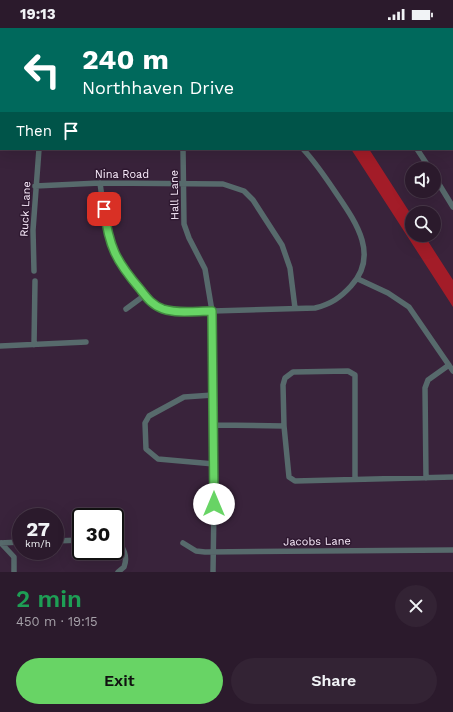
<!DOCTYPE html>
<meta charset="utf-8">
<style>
:root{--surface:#2b1a2c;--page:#332334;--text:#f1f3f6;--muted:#a6a1a9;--line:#473848;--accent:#68d465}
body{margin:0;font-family:"Work Sans",sans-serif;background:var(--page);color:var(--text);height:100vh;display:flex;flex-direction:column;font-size:15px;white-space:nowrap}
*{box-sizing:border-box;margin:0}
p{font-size:13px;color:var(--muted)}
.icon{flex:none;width:22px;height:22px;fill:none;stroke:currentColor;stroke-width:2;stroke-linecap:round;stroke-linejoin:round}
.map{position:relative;height:544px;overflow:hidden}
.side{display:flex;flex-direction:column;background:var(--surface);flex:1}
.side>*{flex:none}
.hud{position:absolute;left:0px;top:0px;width:453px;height:122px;box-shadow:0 4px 16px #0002,0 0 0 1px var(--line);background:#00695c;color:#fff;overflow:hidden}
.tools{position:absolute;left:405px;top:134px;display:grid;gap:8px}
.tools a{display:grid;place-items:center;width:36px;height:36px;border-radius:50%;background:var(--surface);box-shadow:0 4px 16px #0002,0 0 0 1px var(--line);font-size:20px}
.speed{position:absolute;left:12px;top:480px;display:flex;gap:8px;font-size:20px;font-weight:700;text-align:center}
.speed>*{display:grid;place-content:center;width:52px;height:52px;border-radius:50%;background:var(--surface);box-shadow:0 4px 16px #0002,0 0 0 1px var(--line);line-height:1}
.speed small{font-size:10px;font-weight:400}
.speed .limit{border:2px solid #111;border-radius:6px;background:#fff;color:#111}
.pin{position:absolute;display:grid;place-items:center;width:34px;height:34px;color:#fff;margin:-17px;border-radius:8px;box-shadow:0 2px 6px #0006}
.me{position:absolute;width:44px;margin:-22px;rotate:0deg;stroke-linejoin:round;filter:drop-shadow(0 0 3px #0008)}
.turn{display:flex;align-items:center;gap:14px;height:84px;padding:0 16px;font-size:18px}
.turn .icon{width:52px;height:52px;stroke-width:2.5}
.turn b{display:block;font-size:28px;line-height:34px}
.then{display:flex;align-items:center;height:38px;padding:0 16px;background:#0003;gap:8px;font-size:15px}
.round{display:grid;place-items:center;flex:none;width:42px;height:42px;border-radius:21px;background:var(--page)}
.overview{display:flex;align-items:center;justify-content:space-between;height:68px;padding:0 16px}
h1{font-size:24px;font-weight:600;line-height:30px;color:#1e9e55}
.primary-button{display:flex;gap:8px;margin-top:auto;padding:8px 16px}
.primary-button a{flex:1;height:46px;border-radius:24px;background:var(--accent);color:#111;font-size:16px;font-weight:600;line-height:46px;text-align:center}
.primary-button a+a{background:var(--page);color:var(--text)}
.status{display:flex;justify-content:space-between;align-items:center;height:28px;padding:0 20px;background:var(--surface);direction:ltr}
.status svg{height:11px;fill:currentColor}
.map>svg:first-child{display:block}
</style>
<div class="status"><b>19:13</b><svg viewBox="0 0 49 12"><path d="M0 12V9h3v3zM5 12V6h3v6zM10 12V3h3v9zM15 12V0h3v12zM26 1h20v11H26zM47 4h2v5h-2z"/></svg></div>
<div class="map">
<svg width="453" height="544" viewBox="0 0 453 544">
<rect width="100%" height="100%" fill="#39233b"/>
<!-- forest -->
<path fill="#a31c28" d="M 351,121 L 369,121 L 412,188 L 412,207 L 424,207 L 453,252 L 453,279 Z"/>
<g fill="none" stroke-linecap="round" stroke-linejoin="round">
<!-- minor -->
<path stroke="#576a6c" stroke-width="5.5" d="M 120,0 L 120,1
M 214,0 L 216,1
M 170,1 L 171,0
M 378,1 L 378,0
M 0,21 L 1,21
M 183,121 L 184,196 L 189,210 L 205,241 L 212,283 L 214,476 L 213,544
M 417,121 L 430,141
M 434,148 L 453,179
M 100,155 C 104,183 106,215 122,239 C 129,251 141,261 149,273 C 158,280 167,282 178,284 L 315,280 C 331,276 340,270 351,258 C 380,227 355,193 336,165 C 326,150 316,135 303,121
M 35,158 L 100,155 L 223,156 L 244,163 L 253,172 L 282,217 L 290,240 L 295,280
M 34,243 L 33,202 L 39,121
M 358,251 L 388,265 L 409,279 L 453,343
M 126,281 L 145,267
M 34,317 L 35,253
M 0,318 L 86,314
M 213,367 L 184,369 L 149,388 L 145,395 L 146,421 L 158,431 L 214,436
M 214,397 L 284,398 L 289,449 L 295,453 L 453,449
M 284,398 L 283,357 L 285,350 L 293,344 L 348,343 L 355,347 L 355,451
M 426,450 L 425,360 L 428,352 L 449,337
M 55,513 L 81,512
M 115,513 C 124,518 128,529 124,539 L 118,544
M 0,515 L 21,514
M 1,515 L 14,529 L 14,544
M 183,515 L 196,523 L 205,524 L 453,522"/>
</g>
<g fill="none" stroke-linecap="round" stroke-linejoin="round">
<!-- route casing -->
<g stroke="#448a42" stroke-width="10">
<path id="route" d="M 104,181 C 109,219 116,233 140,261 C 147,270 152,277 163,281 C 178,286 196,283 212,283 L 214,476"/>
</g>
<!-- route -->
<use href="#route" stroke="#68d465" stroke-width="7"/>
</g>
<g text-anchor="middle" stroke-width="3" stroke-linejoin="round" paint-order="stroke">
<!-- street labels -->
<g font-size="11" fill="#fdefff" stroke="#2f1931">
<text x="122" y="150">Nina Road</text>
<text transform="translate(174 167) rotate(-91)" y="4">Hall Lane</text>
<text transform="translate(25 181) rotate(-87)" y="4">Ruck Lane</text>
<text transform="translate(317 513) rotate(-1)" y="4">Jacobs Lane</text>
</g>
</g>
</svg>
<div class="tools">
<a><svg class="icon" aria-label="sound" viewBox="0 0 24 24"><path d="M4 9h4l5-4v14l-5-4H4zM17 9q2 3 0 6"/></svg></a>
<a><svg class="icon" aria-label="search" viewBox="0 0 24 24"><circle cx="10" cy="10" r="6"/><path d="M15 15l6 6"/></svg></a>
</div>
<div class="speed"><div>27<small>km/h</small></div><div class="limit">30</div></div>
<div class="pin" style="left:104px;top:181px;background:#d93025"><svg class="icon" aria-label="arrive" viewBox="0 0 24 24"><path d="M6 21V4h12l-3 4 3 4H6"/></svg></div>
<svg class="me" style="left:214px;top:476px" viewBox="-20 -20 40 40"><circle r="19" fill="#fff"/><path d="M0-13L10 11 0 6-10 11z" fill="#68d465"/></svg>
<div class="hud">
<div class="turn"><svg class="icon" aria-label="left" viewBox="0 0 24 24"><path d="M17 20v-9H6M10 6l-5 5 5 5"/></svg><div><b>240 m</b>Northhaven Drive</div></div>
<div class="then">Then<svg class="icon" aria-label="arrive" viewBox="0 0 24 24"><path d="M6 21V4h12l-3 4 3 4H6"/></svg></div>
</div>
</div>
<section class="side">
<div class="overview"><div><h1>2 min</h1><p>450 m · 19:15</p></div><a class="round"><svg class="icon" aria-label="close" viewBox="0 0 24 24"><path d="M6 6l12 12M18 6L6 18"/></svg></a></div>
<div class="primary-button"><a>Exit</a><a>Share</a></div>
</section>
